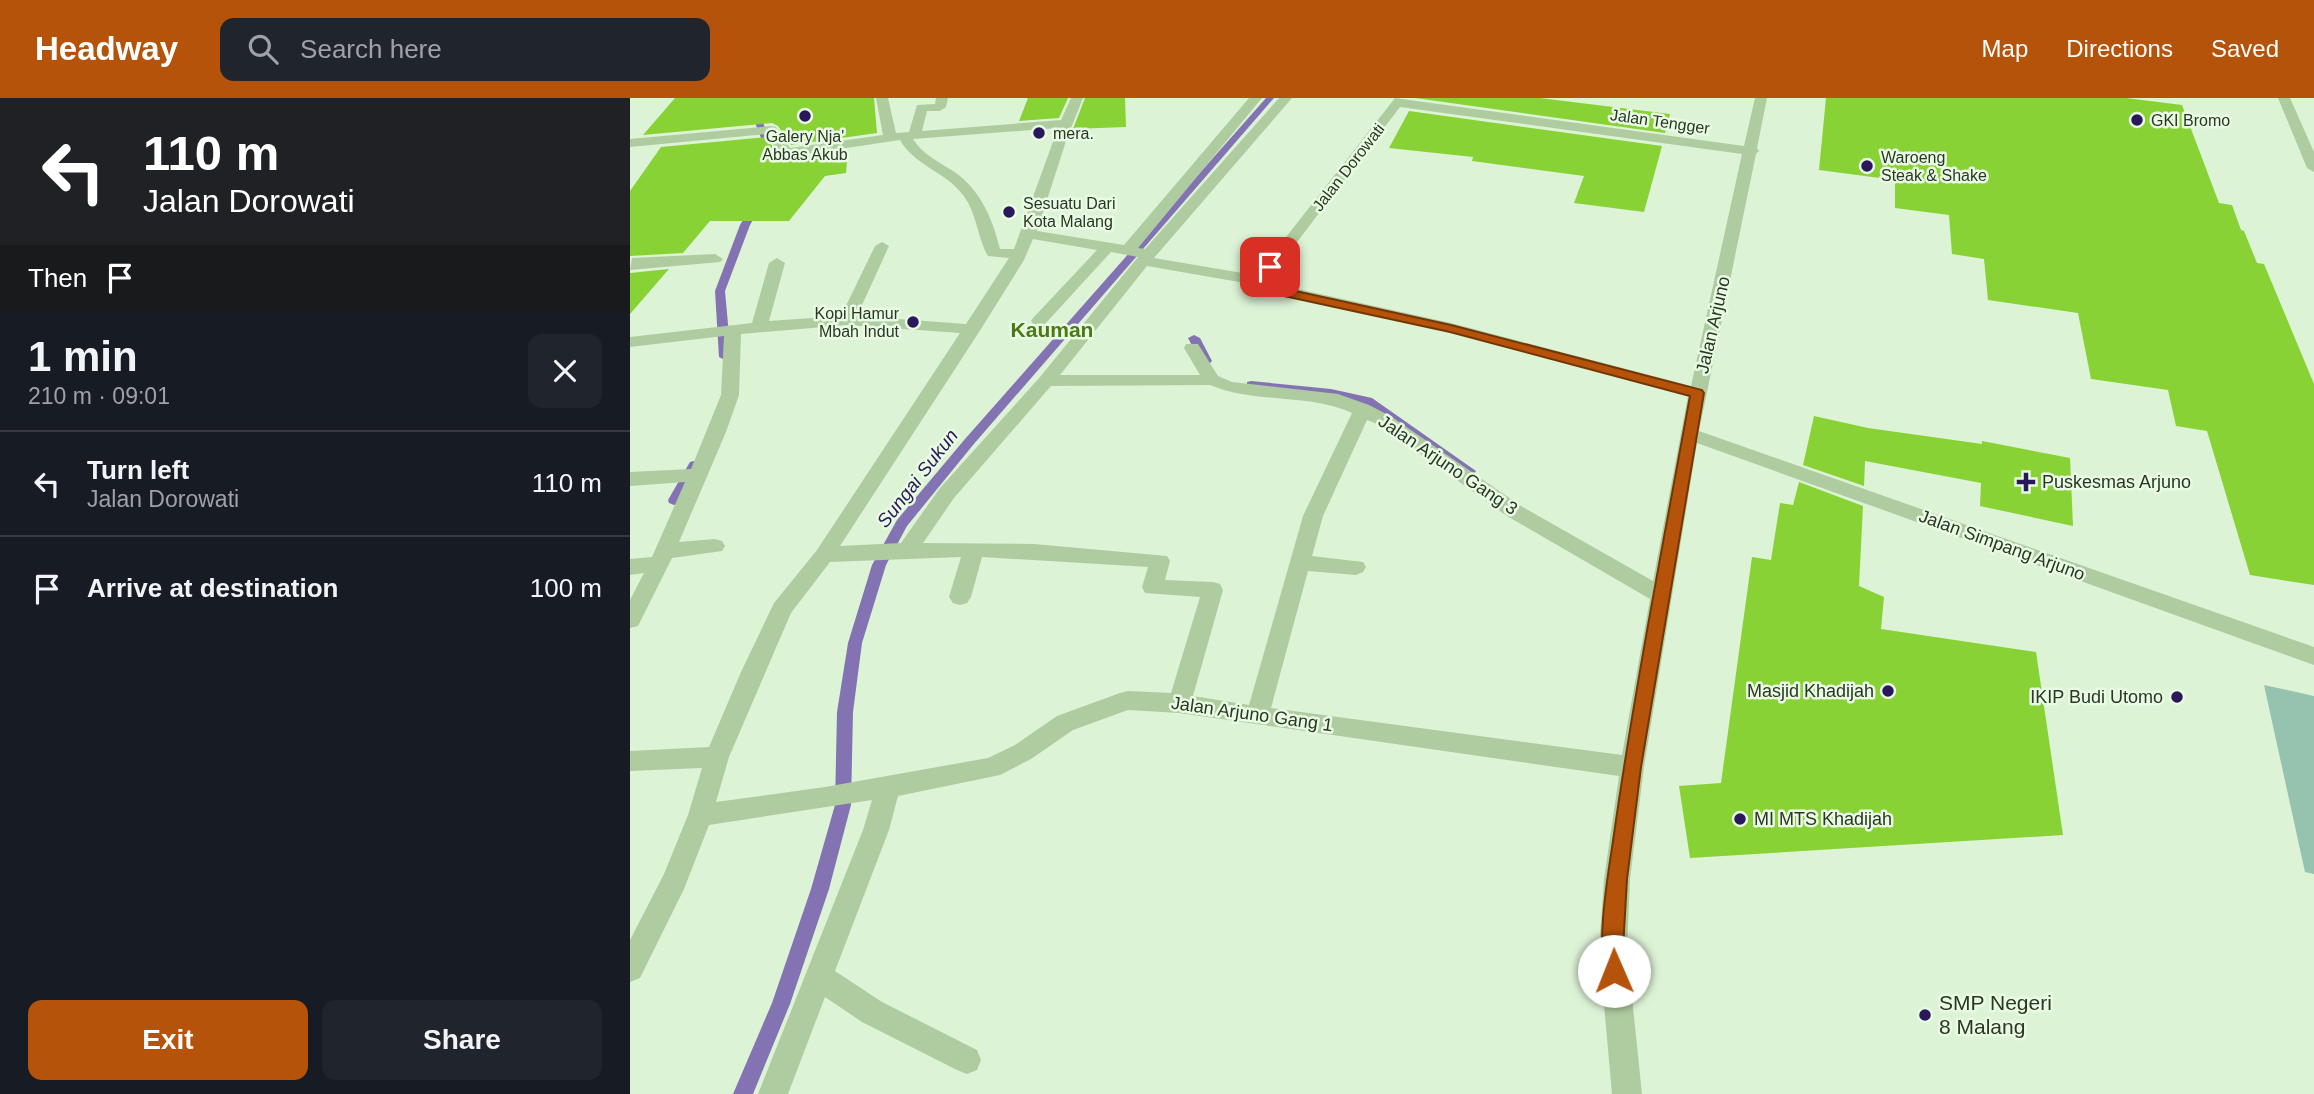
<!DOCTYPE html>
<meta charset="utf-8">
<style>
:root{--surface:#171b24;--page:#20242c;--text:#f1f3f6;--muted:#9ea1a6;--line:#363941;--accent:#b45309}
body{margin:0;font-family:Arial,sans-serif;background:var(--page);color:var(--text);height:100vh;display:flex;flex-direction:column;font-size:26px;white-space:nowrap}
*{box-sizing:border-box;margin:0}
p{font-size:23px;color:var(--muted)}
.icon{flex:none;width:38px;height:38px;fill:none;stroke:currentColor;stroke-width:2;stroke-linecap:round;stroke-linejoin:round}
.map{position:relative;flex:1;overflow:hidden}
.side{display:flex;flex-direction:column;background:var(--surface);width:630px}
.side>*{flex:none}
.banner{background:#202124;color:#fff;overflow:hidden}
.pin{position:absolute;display:grid;place-items:center;width:60px;height:60px;color:#fff;margin:-30px;border-radius:14px;box-shadow:0 4px 10px #0006}
.me{position:absolute;width:77px;margin:-38px;rotate:359deg;stroke-linejoin:round;filter:drop-shadow(0 0 5px #0008)}
.turn{display:flex;align-items:center;gap:24px;height:147px;padding:0 28px;font-size:32px}
.turn .icon{width:91px;height:91px;stroke-width:2.5}
.turn b{display:block;font-size:49px;line-height:60px}
.then{display:flex;align-items:center;height:66px;padding:0 28px;background:#0003;gap:14px;font-size:26px}
.round{display:grid;place-items:center;flex:none;width:74px;height:74px;border-radius:14px;background:var(--page)}
.head{display:flex;align-items:center;justify-content:space-between;height:119px;padding:0 28px}
h1{font-size:42px;font-weight:600;line-height:52px}
.primary-button{display:flex;gap:14px;margin-top:auto;padding:14px 28px}
.primary-button a{flex:1;height:80px;border-radius:14px;background:var(--accent);color:#fff;font-size:28px;font-weight:600;line-height:80px;text-align:center}
.primary-button a+a{background:var(--page);color:var(--text)}
ul{padding:0;list-style:none}
li{display:flex;align-items:center;gap:21px;height:105px;padding:0 28px;border-top:2px solid var(--line)}
li div{flex:1}
li b{display:block;font-size:26px}
li em{font-style:normal}
header{display:flex;align-items:center;gap:42px;box-sizing:border-box;height:98px;padding:0 35px;background:var(--accent);color:#fff}
header strong{font-size:33px}
nav{display:flex;gap:38px;margin-inline-start:auto;font-size:24px}
.search{width:490px;height:63px;background:var(--page);display:flex;align-items:center;gap:18px;box-sizing:border-box;padding:0 24px;border-radius:14px;color:var(--muted);font-size:26px}
main{display:flex;flex:1;min-height:0}
.map>svg:first-child{display:block}
</style>
<header>
<strong>Headway</strong>
<div class="search"><svg class="icon" aria-label="search" viewBox="0 0 24 24"><circle cx="10" cy="10" r="6"/><path d="M15 15l6 6"/></svg>Search here</div>
<nav><a>Map</a><a>Directions</a><a>Saved</a></nav>
</header>
<main>
<section class="side">
<div class="banner">
<div class="turn"><svg class="icon" aria-label="left" viewBox="0 0 24 24"><path d="M17 20v-9H6M10 6l-5 5 5 5"/></svg><div><b>110 m</b>Jalan Dorowati</div></div>
<div class="then">Then<svg class="icon" aria-label="arrive" viewBox="0 0 24 24"><path d="M6 21V4h12l-3 4 3 4H6"/></svg></div>
</div>
<div class="head"><div><h1>1 min</h1><p>210 m · 09:01</p></div><a class="round"><svg class="icon" aria-label="close" viewBox="0 0 24 24"><path d="M6 6l12 12M18 6L6 18"/></svg></a></div>
<ul>
<li><svg class="icon" aria-label="left" viewBox="0 0 24 24"><path d="M17 20v-9H6M10 6l-5 5 5 5"/></svg><div><b>Turn left</b><p>Jalan Dorowati</p></div><em>110 m</em></li>
<li><svg class="icon" aria-label="arrive" viewBox="0 0 24 24"><path d="M6 21V4h12l-3 4 3 4H6"/></svg><div><b>Arrive at destination</b></div><em>100 m</em></li>
</ul>
<div class="primary-button"><a>Exit</a><a>Share</a></div>
</section>
<div class="map">
<svg width="1684" height="996" viewBox="0 0 1684 996">
<rect width="100%" height="100%" fill="#ddf3d6"/>
<!-- green -->
<path fill="#95c3af" d="M 1634,587 L 1684,598 L 1684,776 L 1675,774 Z"/>
<g fill="none" stroke-linecap="round" stroke-linejoin="round">
<!-- stream -->
<path fill="#8473b3" fill-rule="evenodd" d="M 122,0 L 130,0 L 131,19 L 145,56 L 144,58 L 137,56 L 123,19 Z
M 636,0 L 644,0 L 343,347 L 277,428 L 256,467 L 232,545 L 223,614 L 221,707 L 199,791 L 160,906 L 123,996 L 103,996 L 142,905 L 181,791 L 205,707 L 207,614 L 218,545 L 242,467 L 267,422 L 335,341 Z
M 123,106 L 131,108 L 120,127 L 95,193 L 101,259 L 95,262 L 89,259 L 85,193 L 110,127 Z
M 564,237 L 570,240 L 582,263 L 580,265 L 576,266 L 570,263 L 558,240 Z
M 621,283 L 701,291 L 742,300 L 846,373 L 844,376 L 836,376 L 734,306 L 701,299 L 617,290 L 617,284 Z
M 64,363 L 70,367 L 49,405 L 44,407 L 39,405 L 38,402 L 60,364 Z"/>
</g>
<!-- building -->
<path fill="#88d235" d="M 45,0 L 244,0 L 247,35 L 161,47 L 148,28 L 142,25 L 13,37 Z
M 398,0 L 438,0 L 429,20 L 389,23 Z
M 455,0 L 495,0 L 496,29 L 443,31 Z
M 785,0 L 910,0 L 1040,16 L 1035,35 Z
M 1196,0 L 1496,0 L 1552,7 L 1589,105 L 1602,107 L 1611,132 L 1614,133 L 1627,165 L 1634,166 L 1684,286 L 1684,487 L 1620,477 L 1577,333 L 1546,328 L 1538,292 L 1461,281 L 1448,215 L 1358,202 L 1354,161 L 1322,156 L 1319,117 L 1265,110 L 1265,82 L 1189,72 Z
M 779,13 L 1032,48 L 1014,114 L 944,105 L 954,78 L 842,63 L 843,59 L 759,50 Z
M 136,39 L 149,59 L 155,62 L 218,52 L 216,75 L 195,78 L 159,123 L 80,123 L 53,155 L 0,158 L 0,93 L 31,49 Z
M 39,171 L 0,216 L 0,175 Z
M 1184,318 L 1238,330 L 1352,346 L 1352,343 L 1440,360 L 1443,428 L 1350,408 L 1351,385 L 1235,363 L 1234,388 L 1173,367 Z
M 1169,384 L 1233,408 L 1229,488 L 1254,499 L 1251,531 L 1406,554 L 1433,737 L 1060,760 L 1049,688 L 1091,685 L 1122,459 L 1141,462 L 1150,405 L 1163,407 Z"/>
<g fill="none" stroke-linecap="round" stroke-linejoin="round">
<!-- minor -->
<path fill="#afcca1" fill-rule="evenodd" d="M 246,0 L 258,0 L 266,35 L 279,34 L 287,7 L 305,6 L 306,0 L 318,0 L 316,9 L 310,13 L 297,13 L 292,33 L 431,22 L 441,0 L 453,0 L 437,40 L 407,133 L 494,147 L 619,0 L 632,0 L 508,150 L 515,151 L 649,0 L 662,0 L 524,160 L 630,178 L 635,166 L 765,0 L 1114,48 L 1125,0 L 1137,0 L 1127,50 L 1129,53 L 1126,56 L 1069,333 L 1684,549 L 1684,567 L 1067,345 L 1014,669 L 1000,781 L 997,851 L 1012,996 L 982,996 L 969,851 L 974,781 L 989,678 L 549,615 L 498,612 L 443,632 L 401,661 L 370,677 L 268,698 L 259,732 L 205,873 L 252,904 L 347,952 L 351,962 L 347,972 L 337,976 L 327,972 L 232,924 L 195,899 L 158,996 L 128,996 L 233,732 L 242,702 L 79,727 L 54,791 L 10,880 L 0,884 L 0,842 L 34,776 L 58,717 L 72,670 L 0,673 L 0,653 L 79,649 L 111,574 L 144,505 L 187,452 L 330,235 L 217,227 L 111,236 L 109,297 L 96,334 L 49,444 L 85,441 L 92,443 L 95,448 L 92,453 L 42,460 L 8,528 L 0,530 L 0,502 L 14,475 L 0,477 L 0,461 L 22,459 L 55,384 L 0,388 L 0,374 L 61,371 L 91,297 L 94,238 L 0,249 L 0,239 L 122,225 L 139,165 L 147,160 L 155,165 L 139,223 L 211,218 L 245,148 L 252,144 L 259,148 L 227,218 L 336,226 L 379,160 L 358,158 C 347,139 347,115 333,97 C 316,74 285,68 270,42 L 156,59 L 151,58 L 137,36 L 0,49 L 0,41 L 141,28 L 146,29 L 160,50 L 253,37 ZM 770,9 L 1112,56 L 1061,288 L 821,225 L 654,188 L 646,178 L 648,169 ZM 428,30 L 384,151 L 370,151 C 363,122 351,93 326,75 C 311,65 293,57 283,41 ZM 403,141 L 467,152 L 403,220 L 401,223 L 403,226 L 415,226 L 481,154 L 508,159 L 410,279 L 310,390 L 271,445 L 210,448 L 351,231 L 394,162 ZM 517,168 L 638,189 L 643,195 L 819,234 L 1058,298 L 1023,483 L 891,408 L 762,319 L 739,307 L 708,296 L 602,284 L 588,278 L 568,246 L 556,246 L 554,250 L 570,277 L 430,277 ZM 580,287 C 625,306 678,295 722,315 L 673,418 L 619,607 L 563,598 L 593,492 L 590,486 L 583,484 L 535,482 L 540,463 L 537,458 L 404,446 L 293,445 L 324,400 L 421,288 ZM 737,322 L 750,327 L 877,418 L 1020,501 L 992,657 L 641,610 L 678,473 L 726,477 L 733,474 L 736,469 L 733,464 L 682,458 L 693,418 ZM 331,459 L 319,499 L 323,505 L 330,507 L 337,505 L 341,499 L 352,459 L 518,469 L 512,489 L 515,495 L 570,499 L 541,595 L 498,593 L 490,595 L 427,618 L 385,647 L 358,660 L 195,689 L 86,704 L 99,659 L 161,515 L 200,464 Z
M 1648,0 L 1660,0 L 1684,54 L 1684,74 L 1677,70 Z
M 85,156 L 93,161 L 90,164 L 0,172 L 2,160 Z"/>
</g>
<!-- route -->
<path fill="#b45309" stroke="#753606" stroke-width="2" d="M 636,167 L 644,167 L 647,183 L 661,192 L 821,227 L 1072,292 L 1074,295 L 1011,669 L 997,781 L 993,851 L 995,873 L 992,880 L 984,883 L 977,880 C 965,851 978,776 983,743 C 1004,594 1033,446 1060,298 L 820,234 L 654,198 L 645,195 L 633,178 Z"/>
<!-- markers -->
<g fill="#2b175b" stroke="#e8fbe3" stroke-width="2.5">
<circle cx="175" cy="18" r="7"/>
<circle cx="1507" cy="22" r="7"/>
<circle cx="409" cy="35" r="7"/>
<circle cx="1237" cy="68" r="7"/>
<circle cx="379" cy="114" r="7"/>
<circle cx="283" cy="224" r="7"/>
<path d="M1392.5 373.5h7v7h7v7h-7v7h-7v-7h-7v-7h7z"/>
<circle cx="1258" cy="593" r="7"/>
<circle cx="1547" cy="599" r="7"/>
<circle cx="1110" cy="721" r="7"/>
<circle cx="1295" cy="917" r="7"/>
</g>
<g text-anchor="middle" stroke-width="5" stroke-linejoin="round" paint-order="stroke">
<!-- far-poi labels -->
<g font-size="16" fill="#2d3625" stroke="#e8fbe3" text-anchor="start">
<text x="1521" y="28">GKI Bromo</text>
<text x="423" y="41">mera.</text>
<text x="175" y="44" text-anchor="middle">Galery Nja'<tspan x="175" dy="18">Abbas Akub</tspan></text>
<text x="1251" y="65">Waroeng<tspan x="1251" dy="18">Steak &amp; Shake</tspan></text>
<text x="393" y="111">Sesuatu Dari<tspan x="393" dy="18">Kota Malang</tspan></text>
<text x="269" y="221" text-anchor="end">Kopi Hamur<tspan x="269" dy="18">Mbah Indut</tspan></text>
</g>
<!-- far-street labels -->
<g font-size="16" fill="#2d3625" stroke="#e8fbe3">
<text transform="translate(1030 23) rotate(8)" y="6">Jalan Tengger</text>
<text transform="translate(718 69) rotate(-52)" y="6">Jalan Dorowati</text>
</g>
<!-- street labels -->
<g font-size="18" fill="#2d3625" stroke="#e8fbe3">
<text transform="translate(1083 227) rotate(-77)" y="6">Jalan Arjuno</text>
<text transform="translate(818 367) rotate(34)" y="6">Jalan Arjuno Gang 3</text>
<text transform="translate(1372 447) rotate(20)" y="6">Jalan Simpang Arjuno</text>
<text transform="translate(622 616) rotate(8)" y="6">Jalan Arjuno Gang 1</text>
</g>
<!-- poi labels -->
<g font-size="18" fill="#2d3625" stroke="#e8fbe3" text-anchor="start">
<text x="1412" y="390">Puskesmas Arjuno</text>
<text x="1244" y="599" text-anchor="end">Masjid Khadijah</text>
<text x="1533" y="605" text-anchor="end">IKIP Budi Utomo</text>
<text x="1124" y="727">MI MTS Khadijah</text>
</g>
<!-- water labels -->
<g font-size="19" font-style="italic" fill="#2b175b" stroke="#e8fbe3">
<text transform="translate(287 380) rotate(-52)" y="7">Sungai Sukun</text>
</g>
<!-- far-district labels -->
<g font-size="21" font-weight="bold" fill="#4b7a15" stroke="#e8fbe3">
<text x="422" y="239">Kauman</text>
</g>
<!-- near-poi labels -->
<g font-size="21" fill="#2d3625" stroke="#e8fbe3" text-anchor="start">
<text x="1309" y="912">SMP Negeri<tspan x="1309" dy="24">8 Malang</tspan></text>
</g>
</g>
</svg>
<div class="pin" style="left:640px;top:169px;background:#d93025"><svg class="icon" aria-label="arrive" viewBox="0 0 24 24"><path d="M6 21V4h12l-3 4 3 4H6"/></svg></div>
<svg class="me" style="left:984px;top:873px" viewBox="-20 -20 40 40"><circle r="19" fill="#fff"/><path d="M0-13L10 11 0 6-10 11z" fill="#b45309"/></svg>
</div>
</main>
